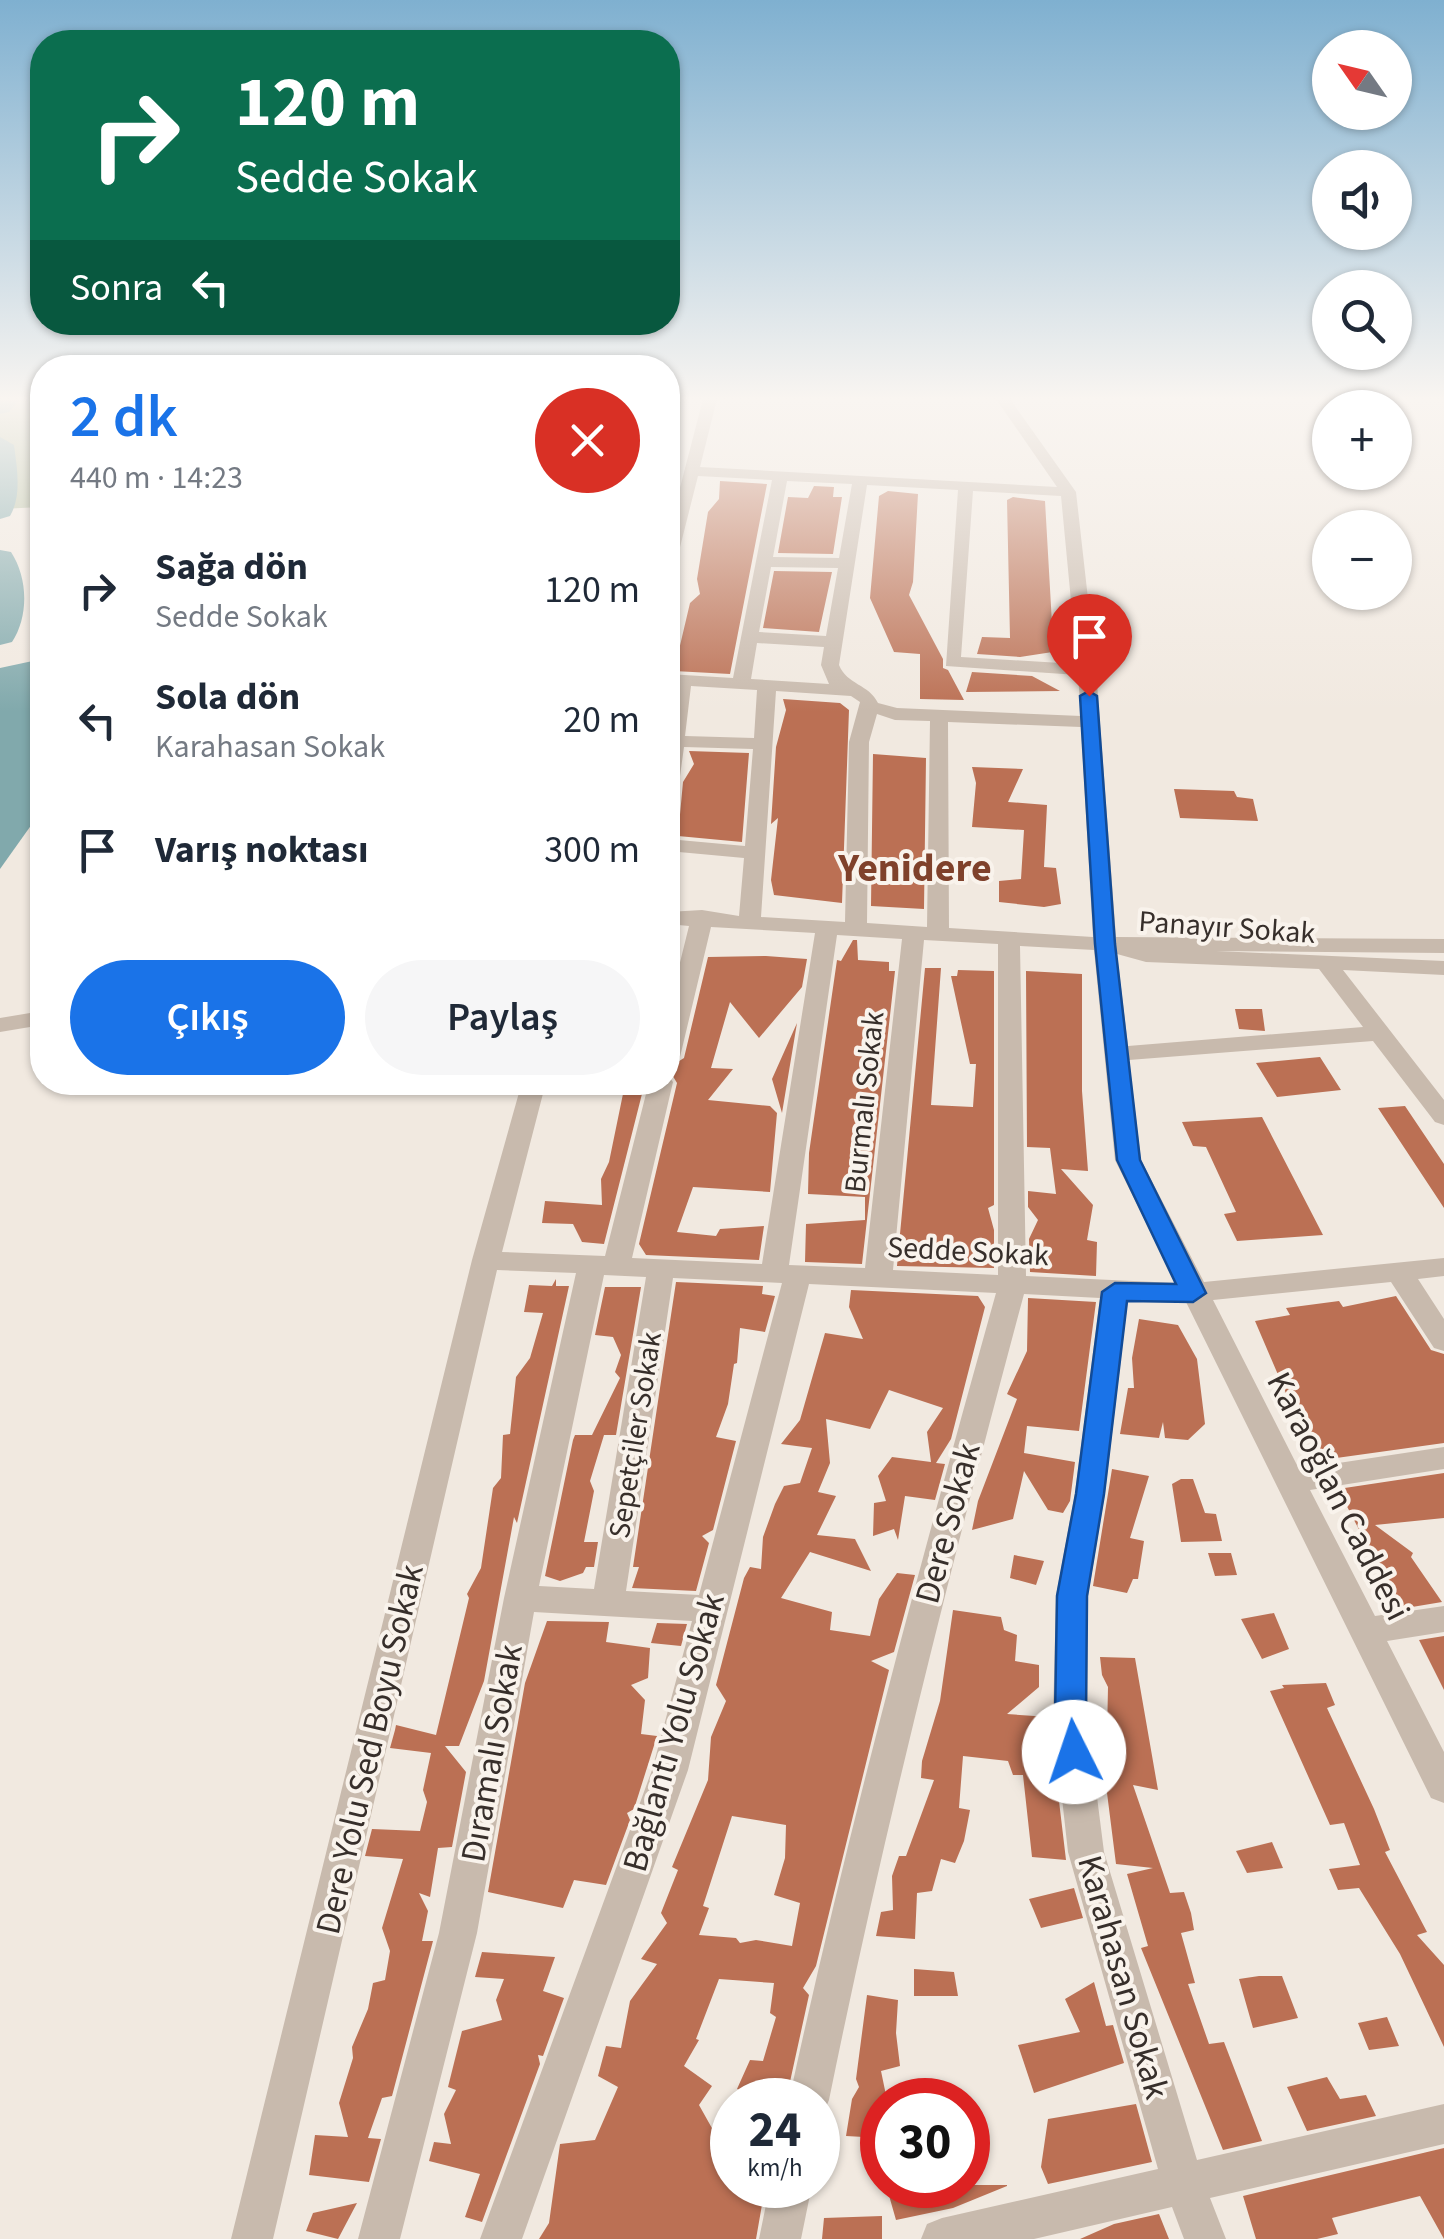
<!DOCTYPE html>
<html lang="tr">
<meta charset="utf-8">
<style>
:root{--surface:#fff;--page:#f6f6f7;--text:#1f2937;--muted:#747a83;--accent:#1a73e8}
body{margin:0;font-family:"Source Sans 3",sans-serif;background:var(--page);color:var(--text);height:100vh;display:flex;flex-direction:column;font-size:38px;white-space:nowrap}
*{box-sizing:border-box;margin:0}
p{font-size:32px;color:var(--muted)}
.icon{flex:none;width:55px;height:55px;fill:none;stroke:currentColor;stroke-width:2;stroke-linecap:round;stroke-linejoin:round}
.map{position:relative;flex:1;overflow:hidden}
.side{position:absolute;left:30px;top:355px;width:650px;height:740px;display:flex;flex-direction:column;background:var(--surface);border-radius:40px;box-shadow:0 2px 8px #0004}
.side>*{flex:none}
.guide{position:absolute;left:30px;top:30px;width:650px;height:305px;border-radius:40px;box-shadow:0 2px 8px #0004;background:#0b6e4f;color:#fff;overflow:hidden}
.needle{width:65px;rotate:304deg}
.fabs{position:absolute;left:1312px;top:30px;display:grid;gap:20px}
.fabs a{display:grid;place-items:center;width:100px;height:100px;border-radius:50%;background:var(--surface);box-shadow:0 2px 8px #0004;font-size:50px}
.speed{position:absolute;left:710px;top:2078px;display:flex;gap:20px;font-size:50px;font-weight:700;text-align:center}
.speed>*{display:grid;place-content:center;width:130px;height:130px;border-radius:50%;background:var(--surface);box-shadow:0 2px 8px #0004;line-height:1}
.speed small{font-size:25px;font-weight:400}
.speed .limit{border:15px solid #d22;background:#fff;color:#111}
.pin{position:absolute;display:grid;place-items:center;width:85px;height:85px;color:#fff;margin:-102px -42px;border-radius:50% 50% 50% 0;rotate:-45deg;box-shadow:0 0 10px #0007}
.pin .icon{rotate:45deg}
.me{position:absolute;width:110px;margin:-55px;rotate:356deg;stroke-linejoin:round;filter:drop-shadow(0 0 8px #0008)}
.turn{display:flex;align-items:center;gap:35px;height:210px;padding:0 40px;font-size:45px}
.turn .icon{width:130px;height:130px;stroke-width:2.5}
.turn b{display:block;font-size:70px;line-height:85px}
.then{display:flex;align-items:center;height:95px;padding:0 40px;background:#0003;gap:20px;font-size:38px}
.round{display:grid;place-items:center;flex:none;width:105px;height:105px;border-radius:52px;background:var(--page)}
.summary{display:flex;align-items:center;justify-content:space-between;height:170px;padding:0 40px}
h1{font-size:60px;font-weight:600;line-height:75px;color:var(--accent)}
.button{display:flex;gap:20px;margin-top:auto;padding:20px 40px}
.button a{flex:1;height:115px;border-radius:60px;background:var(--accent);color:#fff;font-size:40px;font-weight:600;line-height:115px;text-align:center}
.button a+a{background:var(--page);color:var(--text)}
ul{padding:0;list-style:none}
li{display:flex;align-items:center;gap:30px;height:130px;padding:0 40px}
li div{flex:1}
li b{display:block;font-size:38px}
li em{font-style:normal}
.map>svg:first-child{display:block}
</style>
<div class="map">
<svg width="1444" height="2239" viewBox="0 0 1444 2239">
<rect width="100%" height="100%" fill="#f1e9e0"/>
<!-- green -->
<path fill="#b4bfa1" d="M 0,399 L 42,399 L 42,507 L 0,509 Z"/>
<!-- water -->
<path fill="#81a9ac" d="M 42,659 L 42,810 L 0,869 L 0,668 Z"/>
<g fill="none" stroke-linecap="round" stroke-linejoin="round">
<!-- river -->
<path fill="#81a9ac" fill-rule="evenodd" d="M 0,399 L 19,399 L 9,412 L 0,414 Z
M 0,437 L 14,445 C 17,468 22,496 10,516 L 0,519 Z
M 0,550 L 11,552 C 28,578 29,616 12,642 L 0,645 Z"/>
</g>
<!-- building -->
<path fill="#bb7054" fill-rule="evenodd" d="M 720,481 L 767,484 L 730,674 L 674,671 L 690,603 L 700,594 L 697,579 L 708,512 L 719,499 Z
M 814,486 L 834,487 L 833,497 L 842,497 L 833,554 L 778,553 L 788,497 L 808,498 Z
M 888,491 L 918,494 L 913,582 L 909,595 L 943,659 L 943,668 L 948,670 L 964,700 L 920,699 L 920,654 L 894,652 L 870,598 L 879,496 Z
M 1013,497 L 1045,501 L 1053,641 L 1058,641 L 1059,651 L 1020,657 L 977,654 L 982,637 L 1010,638 L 1007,500 Z
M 774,571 L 832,572 L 819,632 L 763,628 Z
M 972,672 L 1032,676 L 1060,691 L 966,692 Z
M 783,699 L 840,703 L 849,710 L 842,903 L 774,895 L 771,880 L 778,818 L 771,824 L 776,747 L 786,710 Z
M 689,751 L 749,753 L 742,842 L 678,836 L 683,782 L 694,764 Z
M 873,754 L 926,758 L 924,909 L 871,906 Z
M 972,767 L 1023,769 L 1008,802 L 1047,805 L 1044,867 L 1056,868 L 1061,904 L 1044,907 L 999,902 L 999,881 L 1021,879 L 1024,830 L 972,827 L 976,783 Z
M 1174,789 L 1234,791 L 1237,797 L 1253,799 L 1258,821 L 1180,818 Z
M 853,940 L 857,940 L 858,960 L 889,962 L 889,971 L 895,971 L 862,1264 L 805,1262 L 806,1224 L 865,1220 L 865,1197 L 808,1194 L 809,1153 L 837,960 L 841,961 Z
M 766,956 L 807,959 L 802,987 L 759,1038 L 730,1002 L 711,1068 L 733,1069 L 708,1100 L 770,1106 L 777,1113 L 770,1192 L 693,1187 L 677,1232 L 716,1236 L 720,1229 L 764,1226 L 759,1260 L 646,1255 L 639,1244 L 677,1083 L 668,1068 L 684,1058 L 708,957 Z
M 925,968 L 941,968 L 931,1105 L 973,1107 L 976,1064 L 970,1064 L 951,976 L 957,976 L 958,970 L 994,971 L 994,1205 L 988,1208 L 994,1230 L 994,1268 L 897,1266 Z
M 1026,971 L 1082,974 L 1082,1091 L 1088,1171 L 1061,1169 L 1093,1205 L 1087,1240 L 1097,1242 L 1096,1276 L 1030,1272 L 1029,1239 L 1038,1220 L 1028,1207 L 1028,1191 L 1056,1194 L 1050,1148 L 1027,1147 Z
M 1235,1009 L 1262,1009 L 1265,1031 L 1239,1029 Z
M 797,1023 L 782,1113 L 772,1079 Z
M 1320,1057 L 1341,1090 L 1277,1097 L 1256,1063 Z
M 629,1082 L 645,1082 L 604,1244 L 582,1242 L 573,1224 L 542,1223 L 545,1201 L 602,1205 L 601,1179 L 609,1162 L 624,1089 Z
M 1405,1106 L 1444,1164 L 1444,1208 L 1378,1108 Z
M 1262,1117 L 1323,1235 L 1237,1241 L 1224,1214 L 1236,1212 L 1206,1147 L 1193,1146 L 1182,1122 Z
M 556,1279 L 556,1286 L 569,1286 L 517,1523 L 514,1517 L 484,1681 L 459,1746 L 445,1746 L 466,1772 L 452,1847 L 438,1848 L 430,1897 L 419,1893 L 428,1911 L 422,1941 L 433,1941 L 392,2096 L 382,2098 L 368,2138 L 381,2139 L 369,2182 L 309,2175 L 315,2135 L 348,2137 L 339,2103 L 353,2058 L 352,2047 L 368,2009 L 373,1983 L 385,1980 L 390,1951 L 382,1928 L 403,1859 L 365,1856 L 372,1829 L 420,1831 L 427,1802 L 423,1790 L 431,1753 L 390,1748 L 395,1730 L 396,1725 L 436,1735 L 469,1598 L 467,1594 L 481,1568 L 493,1488 L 501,1478 L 503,1435 L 510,1434 L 516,1377 L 530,1358 L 543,1313 L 524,1312 L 529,1285 L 552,1286 Z
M 676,1282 L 763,1286 L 762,1294 L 775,1296 L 765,1332 L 740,1328 L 737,1363 L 734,1364 L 728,1404 L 716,1437 L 736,1441 L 713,1530 L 702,1536 L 709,1543 L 696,1591 L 632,1588 L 639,1567 L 633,1567 Z
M 605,1287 L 641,1287 L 616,1435 L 604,1435 L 590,1481 L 594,1491 L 584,1542 L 598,1542 L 594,1567 L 586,1567 L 583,1573 L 560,1581 L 545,1576 L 573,1440 L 575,1435 L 592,1435 L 620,1378 L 615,1372 L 621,1355 L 613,1337 L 595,1335 Z
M 851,1290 L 978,1296 L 985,1307 L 951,1439 L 936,1463 L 945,1464 L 935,1500 L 905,1496 L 898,1540 L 894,1529 L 873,1536 L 874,1503 L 886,1501 L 878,1476 L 892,1457 L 931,1462 L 927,1432 L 943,1408 L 889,1390 L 870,1429 L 826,1419 L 830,1463 L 818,1492 L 836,1496 L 817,1535 L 855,1539 L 871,1571 L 810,1552 L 781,1598 L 832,1612 L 830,1630 L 870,1636 L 879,1599 L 897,1573 L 915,1575 L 894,1652 L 871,1661 L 889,1670 L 816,1966 L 803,1988 L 809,1995 L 786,2100 L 763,2100 L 737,2089 L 750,2060 L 763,2061 L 776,2017 L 770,2013 L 774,1983 L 719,1979 L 696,2039 L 699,2040 L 684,2066 L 712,2086 L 699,2105 L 713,2130 L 732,2129 L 732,2191 L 763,2199 L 756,2239 L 539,2239 L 549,2223 L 560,2144 L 595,2140 L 618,2087 L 598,2076 L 606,2046 L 621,2048 L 630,2001 L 657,1964 L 641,1959 L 667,1923 L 661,1913 L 678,1870 L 672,1867 L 708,1780 L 711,1737 L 726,1701 L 716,1685 L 744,1578 L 750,1567 L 761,1569 L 763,1537 L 775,1504 L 784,1486 L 800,1483 L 812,1448 L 781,1444 L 800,1420 L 825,1333 L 863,1339 L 849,1307 ZM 732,1816 L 786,1825 L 785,1858 L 774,1895 L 800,1903 L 792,1946 L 756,1940 L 740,1943 L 736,1938 L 699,1935 L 709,1908 L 703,1906 Z
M 1396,1296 L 1431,1350 L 1444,1354 L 1444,1443 L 1322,1460 L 1291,1405 L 1255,1321 L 1290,1315 L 1286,1308 L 1339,1301 L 1343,1307 Z
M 1028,1298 L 1096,1302 L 1079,1431 L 1027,1426 L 1024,1453 L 1075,1462 L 1070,1501 L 1063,1513 L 1048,1510 L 1024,1471 L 1013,1519 L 972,1530 L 978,1501 L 1017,1399 L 1007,1394 L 1027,1351 Z
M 1139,1319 L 1178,1325 L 1197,1359 L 1205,1424 L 1188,1440 L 1165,1438 L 1163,1422 L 1159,1438 L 1120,1434 L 1128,1388 L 1134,1388 L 1132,1358 Z
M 1112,1469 L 1149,1476 L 1130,1538 L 1144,1541 L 1138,1579 L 1133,1579 L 1127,1593 L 1093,1586 Z
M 1444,1473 L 1444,1518 L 1375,1525 L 1413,1553 L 1411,1557 L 1442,1602 L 1400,1609 L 1338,1489 Z
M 1181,1479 L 1193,1479 L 1205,1513 L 1216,1514 L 1222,1541 L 1181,1542 L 1172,1484 Z
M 1208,1553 L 1231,1553 L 1237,1575 L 1215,1576 Z
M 1014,1555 L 1044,1561 L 1036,1585 L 1010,1578 Z
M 953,1610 L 1001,1617 L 1004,1630 L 1017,1635 L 1015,1661 L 1039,1665 L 1039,1687 L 1007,1714 L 1049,1717 L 1066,1860 L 1032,1857 L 1023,1775 L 1013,1775 L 1008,1761 L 963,1756 L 959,1808 L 970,1810 L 964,1841 L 955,1863 L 941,1859 L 932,1891 L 917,1893 L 915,1939 L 876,1936 L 881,1912 L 893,1910 L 892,1876 L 899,1856 L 906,1856 L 934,1780 L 921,1778 L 922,1761 L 940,1701 Z
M 1274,1613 L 1289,1649 L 1262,1659 L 1241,1619 Z
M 547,1621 L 609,1622 L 606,1642 L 650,1648 L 648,1678 L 631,1685 L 645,1700 L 641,1734 L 657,1736 L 634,1809 L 627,1813 L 630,1820 L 606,1885 L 574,1880 L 563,1908 L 488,1892 L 525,1683 Z
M 657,1623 L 687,1624 L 681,1646 L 651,1643 Z
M 1444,1636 L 1444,1690 L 1419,1640 Z
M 1100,1657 L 1135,1658 L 1158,1790 L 1133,1785 L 1170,1893 L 1184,1892 L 1191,1913 L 1194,1930 L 1181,1933 L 1195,1983 L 1188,1984 L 1209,2044 L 1224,2042 L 1262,2141 L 1223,2150 L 1141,1948 L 1148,1946 L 1127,1874 L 1153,1868 L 1116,1864 L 1106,1785 L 1108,1687 L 1102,1675 Z
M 1326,1683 L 1335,1705 L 1327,1708 L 1374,1809 L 1390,1850 L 1385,1852 L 1427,1932 L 1417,1935 L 1444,1965 L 1444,2047 L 1400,1954 L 1359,1888 L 1338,1890 L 1329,1869 L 1360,1865 L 1344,1823 L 1330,1825 L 1270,1691 L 1284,1688 L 1282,1685 Z
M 1272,1842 L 1283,1868 L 1247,1873 L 1236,1851 Z
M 1074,1888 L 1083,1918 L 1041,1928 L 1029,1899 Z
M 482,1952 L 555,1957 L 543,1991 L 564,1998 L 543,2056 L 538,2055 L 540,2064 L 482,2222 L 465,2217 L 480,2174 L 429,2161 L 434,2142 L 451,2144 L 444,2114 L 456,2090 L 448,2087 L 462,2031 L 502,2020 L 496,2000 L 504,1979 L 475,1977 Z
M 914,1969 L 954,1972 L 958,1996 L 914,1996 Z
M 1259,1976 L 1282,1976 L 1298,2018 L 1253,2028 L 1239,1979 Z
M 1094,1982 L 1106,2026 L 1113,2025 L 1124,2063 L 1034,2093 L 1018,2045 L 1080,2032 L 1065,1999 Z
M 867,1995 L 898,2000 L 896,2033 L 900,2066 L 881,2071 L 887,2100 L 882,2100 L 882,2138 L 846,2136 L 852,2099 L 859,2087 L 856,2079 Z
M 1387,2017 L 1399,2046 L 1369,2050 L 1358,2023 Z
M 1327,2077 L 1340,2099 L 1366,2095 L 1376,2116 L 1307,2131 L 1287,2087 Z
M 1136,2104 L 1152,2162 L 1048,2184 L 1041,2167 L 1048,2119 Z
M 1444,2148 L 1444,2239 L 1420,2196 L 1332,2218 L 1338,2234 L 1317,2239 L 1256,2239 L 1243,2196 Z
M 886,2185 L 1007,2185 L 1007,2186 L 953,2208 L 896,2220 Z
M 357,2203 L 338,2239 L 306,2231 L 313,2213 Z
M 1159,2214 L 1169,2239 L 1080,2239 L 1114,2224 Z
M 882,2216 L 882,2239 L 822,2239 L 824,2218 Z"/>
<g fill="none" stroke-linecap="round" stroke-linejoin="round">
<!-- minor -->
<path fill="#c8baad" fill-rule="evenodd" d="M 703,399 L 717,399 L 700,467 L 1057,487 L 996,399 L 1010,399 L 1076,492 L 1096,670 L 1116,937 L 1444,939 L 1444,953 L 1216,951 L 1444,961 L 1444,975 L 1343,970 L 1444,1100 L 1444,1125 L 1435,1122 L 1373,1041 L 1129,1060 L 1141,1160 L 1204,1282 L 1444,1258 L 1444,1276 L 1418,1279 L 1444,1319 L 1444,1351 L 1434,1348 L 1391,1282 L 1213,1300 L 1299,1469 L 1444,1447 L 1444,1469 L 1310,1490 L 1375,1616 L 1444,1606 L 1444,1632 L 1387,1641 L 1444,1752 L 1444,1803 L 1431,1798 L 1186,1302 L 1128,1299 L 1105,1493 L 1088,1596 L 1087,1718 L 1104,1852 L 1197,2160 L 1444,2104 L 1444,2144 L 1210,2198 L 1226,2239 L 1184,2239 L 1172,2207 L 1034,2239 L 921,2239 L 927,2224 L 942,2218 L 1158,2169 L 1068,1852 L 1053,1718 L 1056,1596 L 1075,1493 L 1100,1298 L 1024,1294 C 952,1562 884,1829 829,2100 L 823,2114 L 818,2117 L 818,2100 L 789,2100 C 848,1828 921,1561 996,1293 L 809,1284 L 688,1770 L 522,2239 L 480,2239 L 652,1770 L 692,1621 L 534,1612 L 477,1933 L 400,2239 L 358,2239 L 439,1933 L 504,1598 L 576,1273 L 497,1270 L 273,2239 L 231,2239 L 472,1260 L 522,1082 L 546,1082 L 502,1252 L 605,1256 L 649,1082 L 668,1082 L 668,1076 L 673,1082 L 632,1258 L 762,1264 L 815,933 L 711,927 L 680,1057 L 668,1064 L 668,1011 L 689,926 L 668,924 L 668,912 L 702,910 L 739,916 L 744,858 L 668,851 L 668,839 L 745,846 L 753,749 L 684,747 L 678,791 L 668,797 L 668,725 L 673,685 L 668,684 L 668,674 L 733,678 L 772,480 L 698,476 L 676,563 L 668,568 L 668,534 ZM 787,481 L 852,484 L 839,558 L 773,557 ZM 867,485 L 958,490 L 946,666 L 1078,675 L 1081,716 L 897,708 L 878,703 C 869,684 847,685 839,665 ZM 973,491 L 1061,496 L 1077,664 L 961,657 ZM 771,567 L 838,568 L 826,636 L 759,632 ZM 757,643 L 824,647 L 821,665 L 829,684 L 751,679 ZM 691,686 L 757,690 L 754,738 L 685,736 ZM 776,691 L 851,696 L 860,702 L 849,742 L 845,922 L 761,917 ZM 877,714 L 895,720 L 930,721 L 927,927 L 867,923 L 869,742 ZM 948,722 L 1081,727 L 1093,937 L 949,928 ZM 837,935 L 902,939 L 865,1268 L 789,1265 ZM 924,940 L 998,944 L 998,1275 L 893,1270 ZM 1020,946 L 1094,950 L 1115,1160 L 1176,1283 L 1026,1276 ZM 1117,954 L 1146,962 L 1319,969 L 1363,1027 L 1128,1046 ZM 604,1275 L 646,1277 L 594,1589 L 539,1586 ZM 673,1278 L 782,1283 L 699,1595 L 626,1591 Z
M 42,1011 L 42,1025 L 0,1032 L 0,1018 Z
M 770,2185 L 812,2185 L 801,2239 L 759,2239 Z"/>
</g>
<!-- sky -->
<linearGradient id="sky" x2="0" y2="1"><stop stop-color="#7fb0d0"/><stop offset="0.56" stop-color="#f9f5f1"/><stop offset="1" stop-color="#f9f5f1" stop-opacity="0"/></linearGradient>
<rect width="1444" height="712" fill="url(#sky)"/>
<!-- route -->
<path fill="#1a73e8" stroke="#114b97" stroke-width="2.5" d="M 1089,691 L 1097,696 L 1115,944 L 1140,1160 L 1206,1293 L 1193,1302 L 1127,1301 L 1104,1494 L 1087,1596 L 1086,1718 L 1090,1752 L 1085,1761 L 1074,1765 L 1063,1761 L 1055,1718 L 1057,1596 L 1076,1494 L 1102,1292 L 1115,1283 L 1176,1284 L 1117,1160 L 1095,944 L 1080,696 Z"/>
<g text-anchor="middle" stroke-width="8" stroke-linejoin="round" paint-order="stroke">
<!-- street labels -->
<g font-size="30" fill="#372f2b" stroke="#f9f3ec">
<text transform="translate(1227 927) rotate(4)" y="10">Panayır Sokak</text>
<text transform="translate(864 1102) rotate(-84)" y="10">Burmalı Sokak</text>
<text transform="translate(968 1251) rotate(3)" y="10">Sedde Sokak</text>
<text transform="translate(635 1435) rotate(-81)" y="10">Sepetçiler Sokak</text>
</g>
<!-- near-street labels -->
<g font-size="35" fill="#372f2b" stroke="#f9f3ec">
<text transform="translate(1339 1496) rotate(63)" y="12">Karaoğlan Caddesi</text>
<text transform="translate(947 1523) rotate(-75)" y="12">Dere Sokak</text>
<text transform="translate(673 1732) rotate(-74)" y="12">Bağlantı Yolu Sokak</text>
<text transform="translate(369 1749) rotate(-77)" y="12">Dere Yolu Sed Boyu Sokak</text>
<text transform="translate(491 1753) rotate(-80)" y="12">Dıramalı Sokak</text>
<text transform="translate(1124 1977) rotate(74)" y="12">Karahasan Sokak</text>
</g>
<!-- district labels -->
<g font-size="40" font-weight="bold" fill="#7f412b" stroke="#f9f3ec">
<text x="915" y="881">Yenidere</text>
</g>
</g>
</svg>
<div class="fabs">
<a><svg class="needle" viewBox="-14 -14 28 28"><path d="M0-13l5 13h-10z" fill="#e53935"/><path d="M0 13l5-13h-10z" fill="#747a83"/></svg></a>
<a><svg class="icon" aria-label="sound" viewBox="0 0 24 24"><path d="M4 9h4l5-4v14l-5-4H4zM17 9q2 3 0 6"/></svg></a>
<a><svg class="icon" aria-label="search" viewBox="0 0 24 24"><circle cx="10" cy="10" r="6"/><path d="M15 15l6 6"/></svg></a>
<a>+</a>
<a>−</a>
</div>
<div class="speed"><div>24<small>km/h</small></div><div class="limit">30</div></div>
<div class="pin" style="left:1089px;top:696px;background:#d93025"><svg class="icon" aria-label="arrive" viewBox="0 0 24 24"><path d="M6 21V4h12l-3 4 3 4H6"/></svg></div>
<svg class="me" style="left:1074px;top:1752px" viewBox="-20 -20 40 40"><circle r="19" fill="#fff"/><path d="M0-13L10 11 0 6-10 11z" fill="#1a73e8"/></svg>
<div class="guide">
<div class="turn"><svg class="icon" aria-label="right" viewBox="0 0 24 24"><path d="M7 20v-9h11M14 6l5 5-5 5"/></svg><div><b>120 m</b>Sedde Sokak</div></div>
<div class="then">Sonra<svg class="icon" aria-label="left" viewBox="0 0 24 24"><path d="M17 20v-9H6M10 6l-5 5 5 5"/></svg></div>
</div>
<section class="side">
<div class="summary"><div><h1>2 dk</h1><p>440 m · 14:23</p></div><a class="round" style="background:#d93025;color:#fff"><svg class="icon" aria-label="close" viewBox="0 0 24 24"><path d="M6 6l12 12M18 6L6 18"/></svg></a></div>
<ul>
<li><svg class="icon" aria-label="right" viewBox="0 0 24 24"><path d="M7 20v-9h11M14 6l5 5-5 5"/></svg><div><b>Sağa dön</b><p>Sedde Sokak</p></div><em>120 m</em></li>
<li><svg class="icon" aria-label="left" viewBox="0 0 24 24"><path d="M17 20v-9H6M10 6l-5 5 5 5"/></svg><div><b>Sola dön</b><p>Karahasan Sokak</p></div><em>20 m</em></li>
<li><svg class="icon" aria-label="arrive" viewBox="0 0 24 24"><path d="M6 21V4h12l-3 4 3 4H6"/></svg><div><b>Varış noktası</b></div><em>300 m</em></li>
</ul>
<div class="button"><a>Çıkış</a><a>Paylaş</a></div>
</section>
</div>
